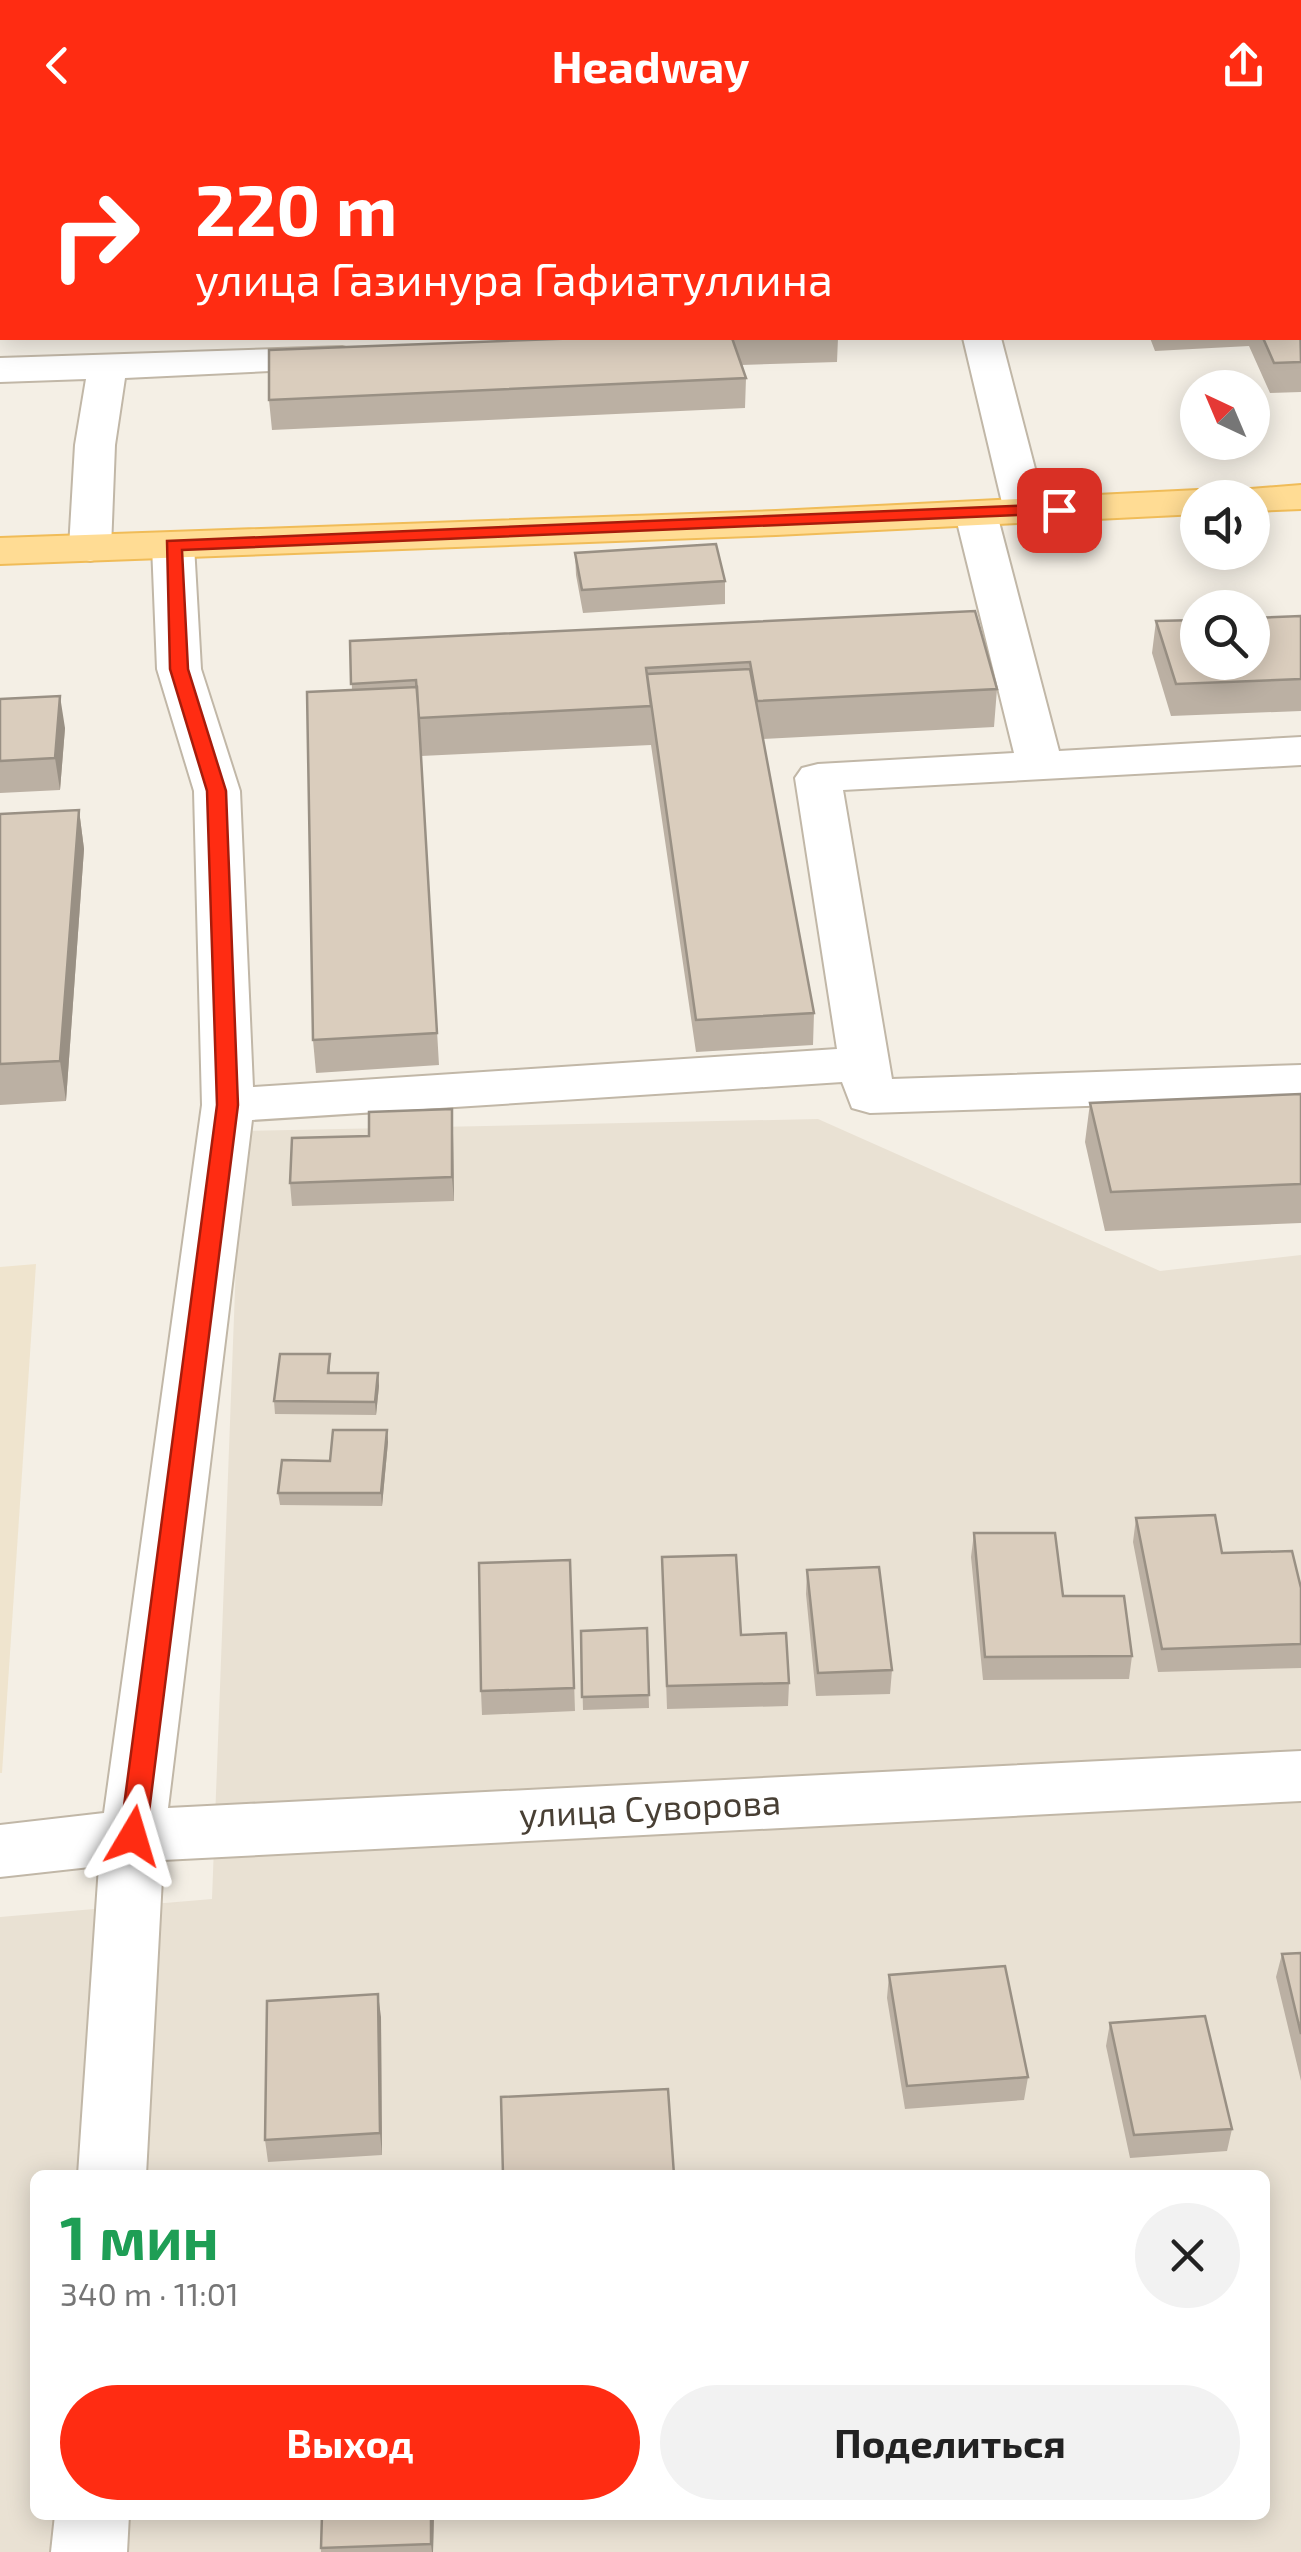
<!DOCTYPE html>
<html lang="ru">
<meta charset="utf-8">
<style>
:root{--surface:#fff;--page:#f2f2f2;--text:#222;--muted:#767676;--accent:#ff2c12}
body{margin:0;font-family:"Exo 2",sans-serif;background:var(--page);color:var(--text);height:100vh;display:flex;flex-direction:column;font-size:38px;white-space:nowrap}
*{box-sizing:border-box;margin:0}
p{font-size:32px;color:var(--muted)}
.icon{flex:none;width:55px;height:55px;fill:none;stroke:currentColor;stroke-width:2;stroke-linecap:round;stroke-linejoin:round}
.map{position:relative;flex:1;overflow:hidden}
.drawer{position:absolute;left:30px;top:2040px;width:1240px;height:350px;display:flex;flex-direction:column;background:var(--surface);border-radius:15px;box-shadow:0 5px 25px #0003}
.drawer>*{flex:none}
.hud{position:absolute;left:0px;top:0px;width:1302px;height:210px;box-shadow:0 5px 25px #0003;background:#ff2c12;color:#fff;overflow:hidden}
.needle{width:65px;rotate:316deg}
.fabs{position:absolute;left:1180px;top:240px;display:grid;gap:20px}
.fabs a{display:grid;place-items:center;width:90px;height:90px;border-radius:50%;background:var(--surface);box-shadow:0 5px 25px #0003;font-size:50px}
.pin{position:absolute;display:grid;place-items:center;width:85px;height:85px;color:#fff;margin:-42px;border-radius:20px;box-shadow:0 5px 15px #0006}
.me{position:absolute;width:110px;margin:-55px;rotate:7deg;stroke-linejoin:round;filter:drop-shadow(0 0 8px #0008)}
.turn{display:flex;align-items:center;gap:35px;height:210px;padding:0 30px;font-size:45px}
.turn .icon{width:130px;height:130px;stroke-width:2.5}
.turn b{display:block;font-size:70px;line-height:85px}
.round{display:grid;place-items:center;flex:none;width:105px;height:105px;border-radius:52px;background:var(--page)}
.headline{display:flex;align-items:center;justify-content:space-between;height:170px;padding:0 30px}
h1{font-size:60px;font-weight:700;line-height:75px;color:#1e9e55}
.cta{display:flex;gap:20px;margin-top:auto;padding:20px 30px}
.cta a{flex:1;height:115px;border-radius:60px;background:var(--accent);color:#fff;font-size:40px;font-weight:700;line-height:115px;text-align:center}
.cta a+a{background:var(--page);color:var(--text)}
header{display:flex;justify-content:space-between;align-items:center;height:130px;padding:0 30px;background:var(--accent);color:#fff;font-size:45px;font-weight:700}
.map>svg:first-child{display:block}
</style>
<header><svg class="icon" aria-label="back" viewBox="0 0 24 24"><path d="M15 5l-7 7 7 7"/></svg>Headway<svg class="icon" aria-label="share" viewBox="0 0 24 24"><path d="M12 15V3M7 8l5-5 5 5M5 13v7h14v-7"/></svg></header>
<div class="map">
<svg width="1301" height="2422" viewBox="0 0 1301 2422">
<rect width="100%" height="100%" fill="#f4efe5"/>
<!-- residential -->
<path fill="#e9e1d3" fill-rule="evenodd" d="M 818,989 L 1160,1141 L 1301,1125 L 1301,2422 L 0,2422 L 0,1787 L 212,1769 L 241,1001 ZM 35,2045 L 1265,2045 L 1265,2385 L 35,2385 Z"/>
<!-- education -->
<path fill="#efe4ce" d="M 36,1134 L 2,1643 L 0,1643 L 0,1137 Z"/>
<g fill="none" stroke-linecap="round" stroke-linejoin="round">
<!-- minor casing -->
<g stroke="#c1b7a7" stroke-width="4">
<path id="minor" d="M 623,0 L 657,0 L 657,2 L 623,2 Z
M 872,0 L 980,0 L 871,2 Z
M 1236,0 L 1271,0 L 1272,2 L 1237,2 Z
M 1300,94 L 1301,94 L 1301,118 L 1300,118 Z
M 963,208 L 1001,208 L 1046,381 L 1040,390 L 1025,393 L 1010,390 L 1004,381 Z
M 342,217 L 356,221 L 361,229 L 356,237 L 125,248 L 115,315 L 111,418 L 105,427 L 90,431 L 75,427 L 69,418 L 75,315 L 86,249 L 0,252 L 0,228 Z
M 976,372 L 991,375 L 997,384 L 1059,621 L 1301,607 L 1301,635 L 843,660 L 892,949 L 1301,935 L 1301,969 L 870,983 L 852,978 L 842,952 L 252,990 L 168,1678 L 1301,1621 L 1301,1671 L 163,1730 L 146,2045 L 78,2045 L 99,1736 L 0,1747 L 0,1695 L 104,1683 L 202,975 L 194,661 L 157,539 L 152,415 L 158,406 L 173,402 L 188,406 L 194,415 L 201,539 L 240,661 L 253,957 L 837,919 L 795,648 L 802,638 L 818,634 L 1014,623 L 955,384 L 961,375 Z
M 55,2385 L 129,2385 L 127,2422 L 51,2422 Z"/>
</g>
<!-- major casing -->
<g stroke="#f0bc58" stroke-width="4">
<path id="major" d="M 1301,355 L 1301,379 L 1252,381 L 1252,368 L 1233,368 L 1238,360 Z
M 1198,360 L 1215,368 L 1198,368 L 1198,384 L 776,405 L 0,434 L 0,408 L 776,381 Z"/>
</g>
<!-- minor -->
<use href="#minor" fill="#fff" fill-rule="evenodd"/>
<!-- major -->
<use href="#major" fill="#ffdc94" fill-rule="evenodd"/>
</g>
<!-- wall -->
<path fill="#bbb0a3" d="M 0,8 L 2,8 L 2,84 L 0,84 Z
M 1301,184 L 1301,262 L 1270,263 L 1249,216 L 1250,208 L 1300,208 Z
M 583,208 L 838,208 L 837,232 L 741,235 L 746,248 L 745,278 L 272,300 L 269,270 Z
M 1150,208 L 1250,208 L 1249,216 L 1155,221 Z
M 575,423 L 725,451 L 725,474 L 583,483 L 576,445 Z
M 975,481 L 997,559 L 994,597 L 763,609 L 814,883 L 813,915 L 696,922 L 651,615 L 421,626 L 439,935 L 316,943 L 313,910 L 352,560 L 350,511 Z
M 1301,486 L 1301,581 L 1171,586 L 1152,523 L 1156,491 Z
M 0,569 L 65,598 L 60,660 L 0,663 Z
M 79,680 L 84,719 L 66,971 L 0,975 L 0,684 Z
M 1301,964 L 1301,1093 L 1105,1101 L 1085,1012 L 1090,973 Z
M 453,1003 L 454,1071 L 292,1076 L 290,1053 Z
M 330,1224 L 330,1243 L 378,1243 L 379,1256 L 376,1285 L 275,1284 L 274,1271 Z
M 387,1300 L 388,1312 L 382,1376 L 280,1375 L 278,1363 L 330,1331 Z
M 1136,1388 L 1222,1423 L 1301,1458 L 1301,1538 L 1158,1542 L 1133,1412 Z
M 974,1403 L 1063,1466 L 1132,1526 L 1129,1549 L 983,1550 L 971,1427 Z
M 662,1427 L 789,1553 L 788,1576 L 667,1579 Z
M 570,1430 L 575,1581 L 482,1585 L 481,1561 Z
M 807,1440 L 892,1540 L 890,1564 L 816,1566 L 806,1464 Z
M 647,1498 L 649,1578 L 583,1580 L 581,1501 Z
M 1301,1823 L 1301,1951 L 1276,1847 L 1282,1824 Z
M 889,1845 L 1028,1947 L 1024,1970 L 905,1979 L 887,1868 Z
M 381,1887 L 382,2025 L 268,2032 L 265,2010 Z
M 1110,1893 L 1232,1999 L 1227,2021 L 1130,2028 L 1106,1916 Z
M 322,2385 L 434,2385 L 433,2422 L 321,2422 Z"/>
<!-- shaded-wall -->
<path fill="#999084" d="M 60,566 L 65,598 L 60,660 L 55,628 Z
M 79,680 L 84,719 L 66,971 L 60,931 Z
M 452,979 L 453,1003 L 454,1071 L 452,1047 Z
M 378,1243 L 379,1256 L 376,1285 L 375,1272 Z
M 387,1300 L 388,1312 L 382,1376 L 381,1363 Z
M 378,1864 L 381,1887 L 382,2025 L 380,2003 Z
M 431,2385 L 434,2385 L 433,2422 L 432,2422 L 431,2414 Z"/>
<!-- building -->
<path fill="#dacdbd" stroke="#999084" stroke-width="2.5" d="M 278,0 L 617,0 L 617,2 L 186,2 Z
M 702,0 L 794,0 L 795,2 L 702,2 Z
M 1087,0 L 1174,0 L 1175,2 L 1088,2 Z
M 0,8 L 2,8 L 2,49 L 0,49 Z
M 1300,184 L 1301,232 L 1274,233 L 1263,208 L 1300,208 Z
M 583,208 L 732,208 L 746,248 L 269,270 L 269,220 Z
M 716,414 L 725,451 L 582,460 L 575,423 Z
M 975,481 L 997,559 L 757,571 L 750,532 L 646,538 L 651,576 L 419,588 L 416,550 L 351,554 L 350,511 Z
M 1301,486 L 1301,549 L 1176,554 L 1156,491 L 1198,490 L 1198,532 L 1252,532 L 1252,488 Z
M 750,539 L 814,883 L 696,890 L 647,544 Z
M 417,557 L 437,903 L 313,910 L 307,562 Z
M 60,566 L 55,628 L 0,631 L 0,569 Z
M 79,680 L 60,931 L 0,934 L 0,684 Z
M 1301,964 L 1301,1054 L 1111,1062 L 1090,973 Z
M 452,979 L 452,1047 L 290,1053 L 292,1008 L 369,1006 L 369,982 Z
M 280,1224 L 330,1224 L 328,1243 L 378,1243 L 375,1272 L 274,1271 Z
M 333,1300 L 387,1300 L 381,1363 L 278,1363 L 282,1330 L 330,1331 Z
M 1215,1385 L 1222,1423 L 1292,1421 L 1301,1458 L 1301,1514 L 1162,1519 L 1136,1388 Z
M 974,1403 L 1055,1403 L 1063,1466 L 1124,1466 L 1132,1526 L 985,1527 Z
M 736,1425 L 741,1505 L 786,1503 L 789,1553 L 667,1556 L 662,1427 Z
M 570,1430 L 574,1558 L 481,1561 L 479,1433 Z
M 879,1437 L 892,1540 L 818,1543 L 807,1440 Z
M 647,1498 L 649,1565 L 582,1567 L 581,1501 Z
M 1301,1823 L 1301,1904 L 1282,1824 Z
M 1005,1836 L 1028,1947 L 907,1956 L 889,1845 Z
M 378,1864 L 380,2003 L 265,2010 L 267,1871 Z
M 1205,1886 L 1232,1999 L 1134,2005 L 1110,1893 Z
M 668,1959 L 674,2045 L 503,2045 L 501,1967 Z
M 322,2385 L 431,2385 L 431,2414 L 321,2418 Z"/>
<!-- route -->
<path fill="#ff2c12" stroke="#a61d0c" stroke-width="2.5" d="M 1059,374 L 1068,380 L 1065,383 L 182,420 L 188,539 L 226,661 L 238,975 L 146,1706 L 142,1713 L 133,1716 L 124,1713 L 120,1706 L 217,975 L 207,661 L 170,539 L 167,411 Z"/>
<g text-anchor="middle" stroke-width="10" stroke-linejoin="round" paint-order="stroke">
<!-- street labels -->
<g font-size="35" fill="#483f34" stroke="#fff">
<text transform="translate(650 1679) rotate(-3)" y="12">улица Суворова</text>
</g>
</g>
</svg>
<div class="fabs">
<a><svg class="needle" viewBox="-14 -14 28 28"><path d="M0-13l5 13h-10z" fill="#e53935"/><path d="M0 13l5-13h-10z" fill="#767676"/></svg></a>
<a><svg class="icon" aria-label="sound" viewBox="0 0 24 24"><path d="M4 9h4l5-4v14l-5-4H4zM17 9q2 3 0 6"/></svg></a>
<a><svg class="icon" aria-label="search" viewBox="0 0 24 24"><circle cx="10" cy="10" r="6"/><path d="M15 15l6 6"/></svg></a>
</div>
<div class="pin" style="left:1059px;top:380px;background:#d93025"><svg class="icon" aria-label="arrive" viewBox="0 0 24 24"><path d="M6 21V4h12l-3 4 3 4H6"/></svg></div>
<svg class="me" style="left:133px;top:1706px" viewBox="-20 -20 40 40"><path d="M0-17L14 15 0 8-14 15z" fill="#ff2c12" stroke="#fff" stroke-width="4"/></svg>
<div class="hud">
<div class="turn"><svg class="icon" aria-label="right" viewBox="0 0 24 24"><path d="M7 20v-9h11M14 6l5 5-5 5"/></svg><div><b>220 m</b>улица Газинура Гафиатуллина</div></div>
</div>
<section class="drawer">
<div class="headline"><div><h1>1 мин</h1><p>340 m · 11:01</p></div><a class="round"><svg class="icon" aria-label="close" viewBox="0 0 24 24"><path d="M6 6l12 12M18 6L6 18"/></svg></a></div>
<div class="cta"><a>Выход</a><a>Поделиться</a></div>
</section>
</div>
